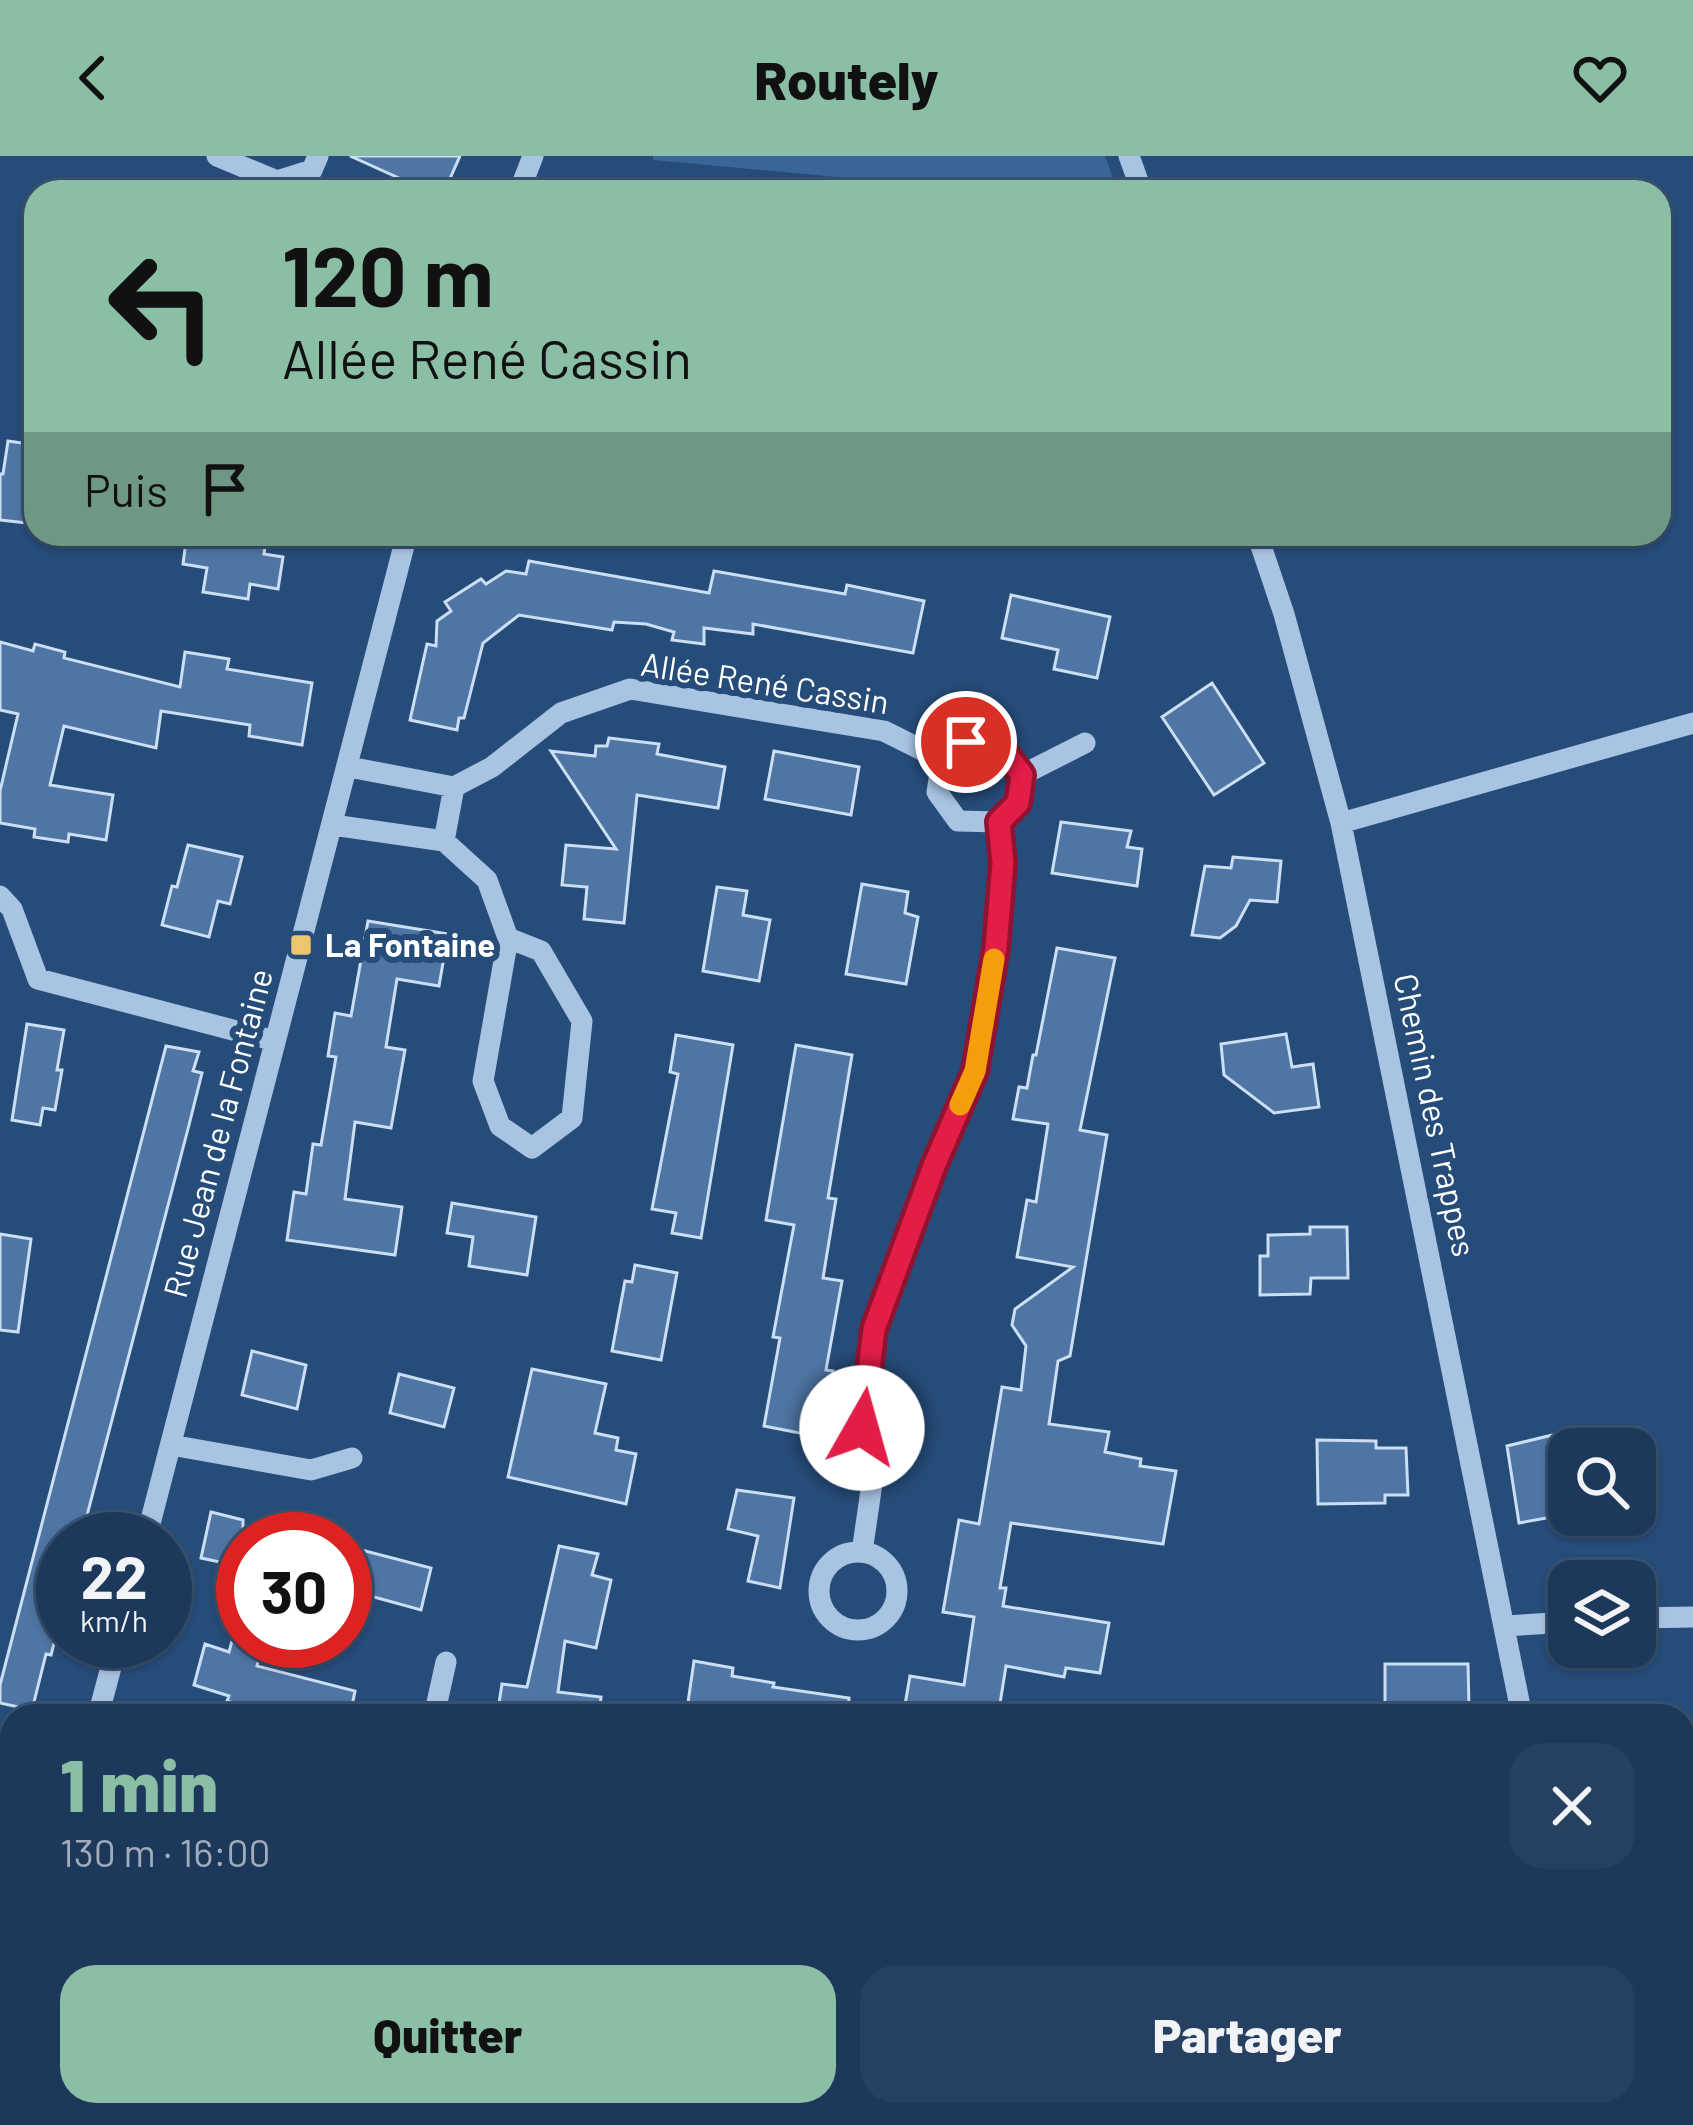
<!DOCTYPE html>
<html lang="fr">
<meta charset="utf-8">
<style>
:root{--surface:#1c395b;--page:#254061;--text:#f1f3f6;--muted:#a0acbb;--line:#3a5371;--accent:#8abfa5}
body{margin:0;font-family:Barlow,sans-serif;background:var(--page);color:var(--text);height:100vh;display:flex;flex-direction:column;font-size:45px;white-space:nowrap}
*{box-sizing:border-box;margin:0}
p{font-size:39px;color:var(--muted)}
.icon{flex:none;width:66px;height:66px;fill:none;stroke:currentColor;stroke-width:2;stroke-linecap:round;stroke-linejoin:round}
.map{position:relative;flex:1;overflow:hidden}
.details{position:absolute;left:0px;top:1548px;width:1695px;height:423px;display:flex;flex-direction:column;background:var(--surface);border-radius:36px 36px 0 0;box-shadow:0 3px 9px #0004,0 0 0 3px var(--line)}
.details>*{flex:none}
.banner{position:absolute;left:24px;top:24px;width:1647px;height:366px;border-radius:36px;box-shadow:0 3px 9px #0004,0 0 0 3px var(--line);background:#8abfa5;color:#111;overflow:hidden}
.fabs{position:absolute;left:1548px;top:1272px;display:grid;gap:24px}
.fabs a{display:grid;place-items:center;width:108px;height:108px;border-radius:24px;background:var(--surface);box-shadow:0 3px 9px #0004,0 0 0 3px var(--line);font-size:60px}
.speed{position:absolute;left:36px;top:1356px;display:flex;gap:24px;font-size:60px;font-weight:700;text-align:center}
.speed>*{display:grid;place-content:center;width:156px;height:156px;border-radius:50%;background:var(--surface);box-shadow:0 3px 9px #0004,0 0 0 3px var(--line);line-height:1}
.speed small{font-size:30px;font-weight:400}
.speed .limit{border:18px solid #d22;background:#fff;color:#111}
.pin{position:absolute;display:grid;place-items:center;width:102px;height:102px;color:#fff;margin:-51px;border:6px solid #fff;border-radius:50%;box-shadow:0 3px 12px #0007}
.me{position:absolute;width:132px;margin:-66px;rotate:7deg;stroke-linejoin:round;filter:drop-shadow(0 0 9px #0008)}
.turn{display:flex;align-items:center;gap:42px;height:252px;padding:0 60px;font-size:54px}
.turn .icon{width:156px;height:156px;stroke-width:2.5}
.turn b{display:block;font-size:84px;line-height:102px}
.then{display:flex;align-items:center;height:114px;padding:0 60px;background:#0003;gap:24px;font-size:45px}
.round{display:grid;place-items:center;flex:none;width:126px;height:126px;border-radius:36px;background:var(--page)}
.summary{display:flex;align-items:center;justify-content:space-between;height:204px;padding:0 60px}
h1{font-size:72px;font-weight:800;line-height:90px;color:var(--accent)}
.button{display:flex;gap:24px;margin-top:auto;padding:24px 60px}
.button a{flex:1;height:138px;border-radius:36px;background:var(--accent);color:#111;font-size:48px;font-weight:800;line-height:138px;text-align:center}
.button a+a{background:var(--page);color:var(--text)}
header{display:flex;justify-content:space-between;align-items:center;height:156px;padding:0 60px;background:var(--accent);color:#111;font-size:54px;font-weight:800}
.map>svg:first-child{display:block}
</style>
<header><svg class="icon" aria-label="back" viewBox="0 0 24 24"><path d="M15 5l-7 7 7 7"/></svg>Routely<svg class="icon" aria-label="heart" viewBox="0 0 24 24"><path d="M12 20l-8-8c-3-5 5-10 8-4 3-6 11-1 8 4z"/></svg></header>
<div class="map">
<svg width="1693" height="1969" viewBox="0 0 1693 1969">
<rect width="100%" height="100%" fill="#264c79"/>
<!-- green -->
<path fill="#3a6597" d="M 653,0 L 1105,0 L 1118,36 L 998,36 L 653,4 Z"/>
<!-- building -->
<path fill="#4e75a3" stroke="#cbdef3" stroke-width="3" d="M 350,0 L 460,0 L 444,36 L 430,36 Z
M 8,285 L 36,289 L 36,368 L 0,364 L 0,318 L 3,318 Z
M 187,378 L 267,378 L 264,398 L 283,401 L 278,433 L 250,428 L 248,443 L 203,436 L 207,412 L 183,408 Z
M 529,405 L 709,437 L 714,415 L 845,438 L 847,429 L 924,445 L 913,497 L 753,468 L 753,478 L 704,472 L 704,488 L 672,484 L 674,476 L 646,468 L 614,466 L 612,474 L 519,459 L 483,487 L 464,562 L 459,562 L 457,574 L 410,564 L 427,488 L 436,490 L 437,465 L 451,455 L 445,446 L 481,423 L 486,428 L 506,415 L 526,418 Z
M 1011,439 L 1110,461 L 1097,522 L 1054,513 L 1058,494 L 1002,482 Z
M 0,486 L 33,495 L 35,488 L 65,496 L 64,502 L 180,531 L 185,496 L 229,503 L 227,513 L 312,527 L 302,589 L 249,580 L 250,569 L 161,555 L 156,592 L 64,570 L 50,629 L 113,639 L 106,684 L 69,678 L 68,686 L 34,681 L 35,673 L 0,667 L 0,635 L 18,558 L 0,554 Z
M 1212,527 L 1264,607 L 1214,639 L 1162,561 Z
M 609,582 L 659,588 L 657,598 L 725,611 L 718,652 L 637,639 L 624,767 L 584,763 L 587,731 L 562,729 L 566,689 L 616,693 L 551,595 L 595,600 L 596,590 L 607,590 Z
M 774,595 L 859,611 L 851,659 L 765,643 Z
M 1061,666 L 1131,675 L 1127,691 L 1142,693 L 1137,730 L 1052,717 Z
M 188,689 L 242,701 L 230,748 L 218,745 L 209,781 L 162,769 L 172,730 L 177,731 Z
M 1233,701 L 1281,705 L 1277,746 L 1250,744 L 1236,770 L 1220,782 L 1192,779 L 1205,710 L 1231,712 Z
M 862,728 L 908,736 L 905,757 L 918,761 L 906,828 L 846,818 Z
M 717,731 L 747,735 L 743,759 L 770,764 L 759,825 L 703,815 Z
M 368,765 L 448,778 L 439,830 L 397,823 L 386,891 L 405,894 L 391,972 L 355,966 L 345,1043 L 402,1051 L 395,1099 L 287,1084 L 294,1036 L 306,1038 L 313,988 L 321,989 L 336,901 L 328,900 L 335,857 L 351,860 Z
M 1057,792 L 1115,802 L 1080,974 L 1107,979 L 1070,1200 L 1058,1205 L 1049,1268 L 1109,1276 L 1105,1296 L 1141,1303 L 1140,1310 L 1176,1315 L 1163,1388 L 1011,1367 L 1000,1432 L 1006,1432 L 1003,1450 L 1109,1467 L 1100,1517 L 1066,1512 L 1064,1521 L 1006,1510 L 998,1560 L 903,1560 L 910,1520 L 964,1529 L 974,1461 L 943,1456 L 959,1364 L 979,1368 L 1002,1231 L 1021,1234 L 1026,1190 L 1012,1169 L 1015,1153 L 1073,1111 L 1017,1101 L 1027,1044 L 1036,1046 L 1048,968 L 1013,963 L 1019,931 L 1027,932 L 1033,899 L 1036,899 Z
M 27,868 L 64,874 L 57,914 L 62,914 L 55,954 L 43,952 L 40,969 L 12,964 Z
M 1286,878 L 1292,911 L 1313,908 L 1319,951 L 1274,957 L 1224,919 L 1221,888 Z
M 676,879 L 733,889 L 701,1082 L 672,1077 L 676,1057 L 652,1053 L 678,918 L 670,916 Z
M 796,889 L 852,899 L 828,1042 L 836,1043 L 823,1122 L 842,1125 L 826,1214 L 833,1215 L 820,1281 L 764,1270 L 780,1182 L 773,1181 L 794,1069 L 766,1064 Z
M 166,890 L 199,896 L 193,915 L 202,917 L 189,969 L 84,1371 L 75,1369 L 72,1383 L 63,1383 L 63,1454 L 51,1499 L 46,1498 L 32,1554 L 0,1547 L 0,1529 Z
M 452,1047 L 536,1061 L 527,1119 L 469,1110 L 473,1081 L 447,1077 Z
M 1310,1071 L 1347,1071 L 1348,1122 L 1311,1122 L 1310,1138 L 1260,1139 L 1260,1100 L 1268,1100 L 1268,1079 L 1310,1078 Z
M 0,1078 L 31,1083 L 18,1176 L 0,1174 Z
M 635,1109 L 677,1117 L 661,1204 L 612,1195 L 625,1125 L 632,1126 Z
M 252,1195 L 306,1209 L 297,1253 L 242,1239 Z
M 532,1213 L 606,1228 L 595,1277 L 618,1282 L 616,1294 L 636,1298 L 626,1348 L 508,1321 Z
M 399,1218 L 454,1232 L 444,1271 L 390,1257 Z
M 1569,1275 L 1569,1358 L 1519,1367 L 1507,1290 Z
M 1317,1284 L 1376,1285 L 1376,1292 L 1406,1292 L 1408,1339 L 1385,1339 L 1385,1347 L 1318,1348 Z
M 737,1334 L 794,1342 L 780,1432 L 748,1425 L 758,1380 L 728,1373 Z
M 211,1356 L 243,1364 L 243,1411 L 201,1402 Z
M 559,1390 L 598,1398 L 592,1419 L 611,1424 L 596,1492 L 565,1485 L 558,1536 L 601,1541 L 599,1560 L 497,1560 L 502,1528 L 527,1531 Z
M 350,1391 L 431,1412 L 421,1454 L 345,1433 L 345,1412 Z
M 232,1485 L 263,1485 L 257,1510 L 355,1535 L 350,1560 L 278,1560 L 227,1545 L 229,1540 L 194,1529 L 205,1488 L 229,1496 Z
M 694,1505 L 733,1512 L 732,1520 L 774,1527 L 773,1531 L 849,1542 L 848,1560 L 686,1560 Z
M 1385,1508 L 1468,1508 L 1469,1552 L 1430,1552 L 1430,1559 L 1385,1558 Z"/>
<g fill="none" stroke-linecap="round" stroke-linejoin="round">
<!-- minor -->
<path stroke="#a9c4e3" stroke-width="21" d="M 217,0 L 277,25 L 280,36
M 1129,0 L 1142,36
M 277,25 L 312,14 L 318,0
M 519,36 L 533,0
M 1257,378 L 1284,458 L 1341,667 L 1522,1560
M 966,586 L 1000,590 L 1022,619 L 1018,647 L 999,666 L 958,665 L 937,636 L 942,604 Z
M 1022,619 L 1085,587
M 454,631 L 492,611 L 561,557 L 630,533 L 884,575 L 942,604
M 1341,667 L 1693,567
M 333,669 L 444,685 L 454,631 L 349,611
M 444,685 L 487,724 L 508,782 L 483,925 L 500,970 L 532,992 L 572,962 L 582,865 L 541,795 L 508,782
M 0,740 L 12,753 L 38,823 L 275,885
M 171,1289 L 311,1314 L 352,1302
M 146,1383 L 407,378
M 862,1396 L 874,1314 L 861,1272 L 874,1173 L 934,1009 L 975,915 L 996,792 L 1003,707 L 999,666
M819 1435a39 39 0 1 1 78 0a39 39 0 1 1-78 0Z
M 1635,1462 L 1693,1461
M 1505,1470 L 1569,1466
M 98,1560 L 118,1485
M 434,1560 L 446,1506
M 617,1959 L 629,1969
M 890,1959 L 899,1969
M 1148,1959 L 1157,1969
M 1302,1959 L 1302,1969
M 1502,1959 L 1503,1969
M 1596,1959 L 1597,1969
M 742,1969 L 751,1959
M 982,1969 L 993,1959
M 1235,1969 L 1245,1959"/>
<!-- major -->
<path stroke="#e8f0fc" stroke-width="30" d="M 0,1597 L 12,1599
M 1683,1699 L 1693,1700"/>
</g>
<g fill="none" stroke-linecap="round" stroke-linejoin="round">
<!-- route casing -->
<g stroke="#92132f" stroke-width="30">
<path id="route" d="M 862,1272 L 874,1173 L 934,1010 L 975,915 L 996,792 L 1003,707 L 999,666 L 1018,647 L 1022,619 L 1000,590 L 966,586"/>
</g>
<!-- route -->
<use href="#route" stroke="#e11d48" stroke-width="21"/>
<!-- slow -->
<path stroke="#f59e0b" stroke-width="21" d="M 960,949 L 975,915 L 994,803"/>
</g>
<!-- markers -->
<rect fill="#ecc66e" stroke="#264c79" stroke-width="4.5" x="289" y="777" width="24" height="24" rx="6"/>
<g text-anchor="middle" stroke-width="12" stroke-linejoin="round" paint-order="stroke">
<!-- street labels -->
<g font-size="33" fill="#fff" stroke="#264c79">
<text transform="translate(765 527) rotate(9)" y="12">Allée René Cassin</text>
<text transform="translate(1435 959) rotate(78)" y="12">Chemin des Trappes</text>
<text transform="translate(218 977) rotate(-75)" y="12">Rue Jean de la Fontaine</text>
</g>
<!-- poi labels -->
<g font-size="33" font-weight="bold" fill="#fff" stroke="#264c79" text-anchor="start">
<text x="325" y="801">La Fontaine</text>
</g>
</g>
</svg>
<div class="fabs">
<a><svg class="icon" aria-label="search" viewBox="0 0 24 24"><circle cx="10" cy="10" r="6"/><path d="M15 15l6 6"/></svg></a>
<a><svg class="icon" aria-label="layers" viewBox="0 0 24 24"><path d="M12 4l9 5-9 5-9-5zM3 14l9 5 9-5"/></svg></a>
</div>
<div class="speed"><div>22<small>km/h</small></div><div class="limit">30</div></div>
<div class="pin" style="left:966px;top:586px;background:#d93025"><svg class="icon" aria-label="arrive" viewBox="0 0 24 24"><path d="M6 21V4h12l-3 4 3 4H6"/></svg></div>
<svg class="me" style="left:862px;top:1272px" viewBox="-20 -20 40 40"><circle r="19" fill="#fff"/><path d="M0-13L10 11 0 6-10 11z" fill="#e11d48"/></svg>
<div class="banner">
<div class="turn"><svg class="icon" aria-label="left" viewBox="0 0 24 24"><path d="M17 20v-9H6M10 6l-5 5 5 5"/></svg><div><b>120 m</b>Allée René Cassin</div></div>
<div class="then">Puis<svg class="icon" aria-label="arrive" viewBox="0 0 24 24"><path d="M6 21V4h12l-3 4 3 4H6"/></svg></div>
</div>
<section class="details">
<div class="summary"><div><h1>1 min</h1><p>130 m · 16:00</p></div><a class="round"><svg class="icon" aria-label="close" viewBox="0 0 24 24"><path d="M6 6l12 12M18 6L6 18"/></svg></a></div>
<div class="button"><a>Quitter</a><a>Partager</a></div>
</section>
</div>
